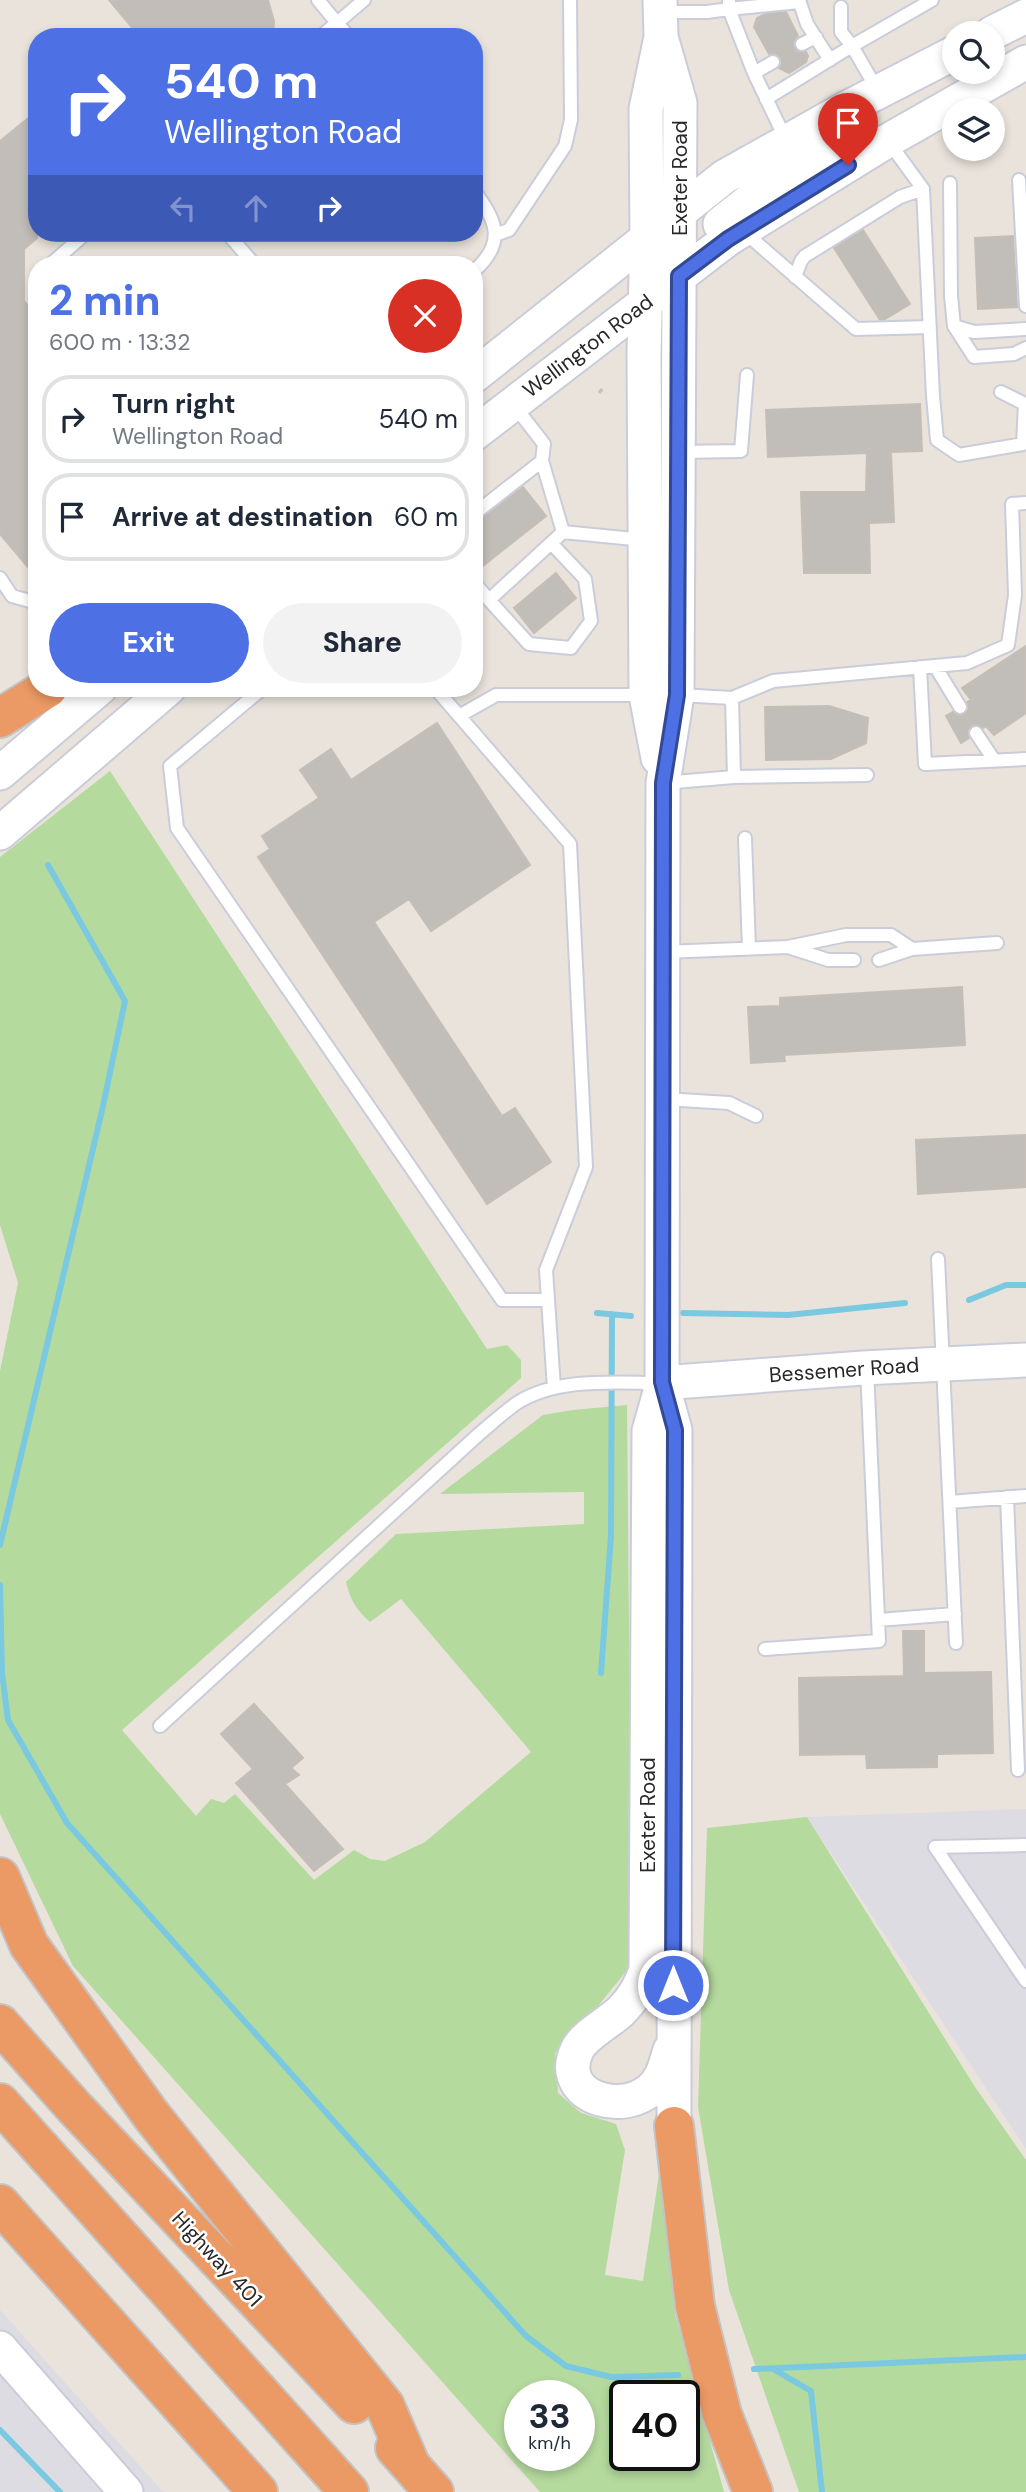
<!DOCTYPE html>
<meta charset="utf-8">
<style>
:root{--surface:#fff;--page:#f2f2f3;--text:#1f2937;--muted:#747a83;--line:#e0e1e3;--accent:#4d70e4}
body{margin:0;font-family:"DM Sans",sans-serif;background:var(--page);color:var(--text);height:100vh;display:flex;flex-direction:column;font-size:26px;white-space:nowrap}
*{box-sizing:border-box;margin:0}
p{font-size:23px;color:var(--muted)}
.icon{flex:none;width:38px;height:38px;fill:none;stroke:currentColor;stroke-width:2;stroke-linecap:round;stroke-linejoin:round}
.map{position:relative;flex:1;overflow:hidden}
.details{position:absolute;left:28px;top:256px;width:455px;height:441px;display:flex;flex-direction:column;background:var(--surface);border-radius:28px;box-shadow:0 4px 10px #0003}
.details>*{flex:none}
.top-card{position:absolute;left:28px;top:28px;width:455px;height:214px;border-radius:28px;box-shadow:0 4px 10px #0003;background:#4d70e4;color:#fff;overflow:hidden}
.tools{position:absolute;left:942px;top:21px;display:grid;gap:14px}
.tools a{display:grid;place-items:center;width:63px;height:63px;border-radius:50%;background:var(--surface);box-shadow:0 4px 10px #0003;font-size:35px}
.speed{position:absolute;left:504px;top:2380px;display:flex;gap:14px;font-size:35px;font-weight:700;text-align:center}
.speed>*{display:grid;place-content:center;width:91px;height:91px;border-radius:50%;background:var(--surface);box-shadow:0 4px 10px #0003;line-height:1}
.speed small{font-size:18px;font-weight:400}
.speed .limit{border:4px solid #111;border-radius:10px;background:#fff;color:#111}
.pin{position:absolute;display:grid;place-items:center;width:60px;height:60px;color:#fff;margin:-72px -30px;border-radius:50% 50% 50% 0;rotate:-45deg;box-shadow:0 0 7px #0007}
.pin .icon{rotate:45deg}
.me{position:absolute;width:77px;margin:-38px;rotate:0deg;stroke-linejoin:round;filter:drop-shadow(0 0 5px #0008)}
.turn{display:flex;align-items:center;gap:24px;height:147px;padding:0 21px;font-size:32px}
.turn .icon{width:91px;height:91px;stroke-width:2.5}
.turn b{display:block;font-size:49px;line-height:60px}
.lanes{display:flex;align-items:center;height:66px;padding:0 21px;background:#0003;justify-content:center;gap:35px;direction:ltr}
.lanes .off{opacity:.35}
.round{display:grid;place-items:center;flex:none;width:74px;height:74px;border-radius:37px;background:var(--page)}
.overview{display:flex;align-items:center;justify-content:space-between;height:119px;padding:0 21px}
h1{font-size:42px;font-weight:800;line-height:52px;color:var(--accent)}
.action{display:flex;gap:14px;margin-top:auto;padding:14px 21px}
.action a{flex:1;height:80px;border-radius:42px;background:var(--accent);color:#fff;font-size:28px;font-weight:800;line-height:80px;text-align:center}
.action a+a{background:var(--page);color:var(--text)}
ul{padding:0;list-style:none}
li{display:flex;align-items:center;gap:21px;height:88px;margin:0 14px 10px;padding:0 7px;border:4px solid var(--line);border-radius:28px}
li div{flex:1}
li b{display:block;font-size:26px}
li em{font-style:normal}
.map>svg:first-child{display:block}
</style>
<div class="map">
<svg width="1026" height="2492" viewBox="0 0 1026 2492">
<rect width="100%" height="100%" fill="#e9e3dc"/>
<!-- industrial -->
<path fill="#dddce2" d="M 1026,1809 L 1026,2149 L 807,1817 Z
M 0,2310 L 163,2492 L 0,2492 Z"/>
<!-- green -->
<path fill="#b5da9e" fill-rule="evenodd" d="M 110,771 L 487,1349 L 507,1345 L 521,1360 L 521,1378 L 122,1730 L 196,1816 L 211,1799 L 224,1803 L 235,1794 L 314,1880 L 354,1850 L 370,1859 L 385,1861 L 425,1842 L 531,1752 L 401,1599 L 370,1622 C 356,1610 350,1599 346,1582 L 396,1534 L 584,1524 L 584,1492 L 440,1494 L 543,1415 L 573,1410 L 627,1405 L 632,1964 L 594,2011 L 555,2053 L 558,2093 L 581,2113 L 616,2124 L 625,2150 L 605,2275 L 643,2281 L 660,2168 L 675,2314 L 724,2492 L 540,2492 L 73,1966 L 0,1814 L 0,1371 L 18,1283 L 0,1225 L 0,857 ZM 520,2396 L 579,2396 L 579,2455 L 520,2455 ZM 625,2396 L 684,2396 L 684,2455 L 625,2455 Z
M 807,1817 L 975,2087 L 1026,2160 L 1026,2492 L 799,2492 L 729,2290 L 698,2107 L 707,1828 Z"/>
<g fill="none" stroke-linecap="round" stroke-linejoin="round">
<!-- stream -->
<path stroke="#7ac9e0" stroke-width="6" d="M 969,1300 L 1006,1285 L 1026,1285
M 597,1313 L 631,1316
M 683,1313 L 788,1315 L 905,1303
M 0,1545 L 103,1106 L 125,1001 L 48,865
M 0,1585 L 2,1673 L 8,1720 L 67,1823 L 526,2336 L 566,2366 L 611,2377 L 678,2375
M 601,1673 L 611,1536 L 612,1314
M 754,2369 L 1026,2357
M 773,2369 L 811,2391 L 822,2492
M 0,2430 L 60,2492"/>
</g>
<!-- building -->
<path fill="#c1bdb8" stroke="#c4beb6" stroke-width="2" d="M 109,0 L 268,0 L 274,21 L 273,37 L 140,37 Z
M 786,12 L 798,36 L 794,40 L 794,47 L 798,52 L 806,52 L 808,56 L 806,62 L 789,73 L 779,68 L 782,63 L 780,57 L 774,53 L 769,54 L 754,27 L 757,18 L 765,14 Z
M 37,111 L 37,238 L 24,249 L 24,301 L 37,316 L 37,578 L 0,534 L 0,141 Z
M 863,230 L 910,304 L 885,319 L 880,320 L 834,248 Z
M 1013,236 L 1017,307 L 978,309 L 975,238 Z
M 920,404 L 922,451 L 891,452 L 894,522 L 869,523 L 870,573 L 804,573 L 801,492 L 866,492 L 867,453 L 768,457 L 766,410 Z
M 523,487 L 546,516 L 474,573 L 474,525 Z
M 556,573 L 576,598 L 534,633 L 514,608 Z
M 1026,646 L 1026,713 L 994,735 L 986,726 L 983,728 L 979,725 L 972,725 L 968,730 L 969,738 L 961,743 L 946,716 L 953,712 L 960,716 L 967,712 L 967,702 L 971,700 L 962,688 Z
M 829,706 L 868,718 L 866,743 L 831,759 L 766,760 L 765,707 Z
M 437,723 L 530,865 L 431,931 L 409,899 L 374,922 L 502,1116 L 515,1108 L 551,1162 L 487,1204 L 258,857 L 270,849 L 262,836 L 319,798 L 300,770 L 331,749 L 351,780 Z
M 962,987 L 965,1045 L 784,1055 L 785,1061 L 751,1063 L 748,1007 L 780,1006 L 780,998 Z
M 1026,1135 L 1026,1187 L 918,1194 L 916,1140 Z
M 903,1631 L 924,1631 L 924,1673 L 991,1672 L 993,1753 L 937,1754 L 937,1767 L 867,1768 L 866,1754 L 800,1755 L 799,1678 L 904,1676 Z
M 254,1704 L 303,1758 L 291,1768 L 299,1775 L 285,1784 L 343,1849 L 314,1871 L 236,1783 L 253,1769 L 221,1734 Z"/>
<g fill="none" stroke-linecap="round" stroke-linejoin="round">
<!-- lane casing -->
<g stroke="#cacdd9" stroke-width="16">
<path id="lane" d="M 318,0 L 337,23 L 320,37
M 799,0 L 807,24 L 830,60
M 661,12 L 707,12 L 729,9 L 729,0
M 349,37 L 337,23 L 364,0
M 802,44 L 816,37
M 754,73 L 773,62
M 878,91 L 852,46 L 932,0
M 766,99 L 852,46 L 841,32 L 841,7
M 888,141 L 923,189 L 933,396 L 937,440 L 959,455 L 1023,444 L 1025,404 L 1001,392
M 787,142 L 754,73 L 729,9 L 799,2
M 1019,180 L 1026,306
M 950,183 L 951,296 L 954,326 L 974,357 L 1014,354 L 1026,348
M 474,191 C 497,220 506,243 474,271
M 743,231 L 856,329 L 930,327
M 227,233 L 254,264
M 495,235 L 509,230 L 565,146 L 571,120 L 570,0
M 51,264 L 86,233
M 795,277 L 801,261 L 805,256 L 900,197 L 923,189
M 954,326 L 974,332 L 1026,329
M 513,404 L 544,444 L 542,461
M 678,452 L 741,451 L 747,375
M 474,514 L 542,461 L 563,532
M 0,578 L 12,596 L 37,603
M 474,582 L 489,600 L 563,532 L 644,540
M 489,600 L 529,644 L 571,648 L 591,621 L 585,579 L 551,543
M 935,666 L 960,707
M 920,667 L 925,764 L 1026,759
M 263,688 L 170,766 L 177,828 L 502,1300 L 548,1300
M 435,688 L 570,844 L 586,1167 L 546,1270 L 554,1388
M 679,695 L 732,698 L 773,681 L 967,663 L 1008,645 L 1015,595 L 1012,504 L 1026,503
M 459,716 L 496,695 L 646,695
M 976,733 L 994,760
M 734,777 L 867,775
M 663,783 L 734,777 L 732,698
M 745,838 L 749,949
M 788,947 L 846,935 L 891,935 L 912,949
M 664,952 L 788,947 L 828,960 L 854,960
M 879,960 L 912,949 L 997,943
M 664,1099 L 729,1103 L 756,1116
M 938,1259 L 956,1643
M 1007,1497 L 1018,1770
M 950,1502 L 1026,1496
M 878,1620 L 955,1614
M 765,1649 L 879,1641 L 867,1368
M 160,1726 L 479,1434 C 491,1424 504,1412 517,1403 C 558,1377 615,1383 661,1383
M 1026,1845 L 935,1847 L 1026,1981"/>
</g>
<!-- secondary casing -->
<g stroke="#cacdd9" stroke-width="37">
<path id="secondary" d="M 992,33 L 1026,16
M 661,37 L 680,103 L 677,695 L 663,783 L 662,1383 L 675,1430 L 674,2126
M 720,224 L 829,138
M 474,376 L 724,177 L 845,109 L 954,53
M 474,434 L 728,239 L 887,141 L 1026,62
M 658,758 L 646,695 L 644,354 L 647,237 L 646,109 L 661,37 L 660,0
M 0,773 L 100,688
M 0,833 L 169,688
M 662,1383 L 863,1368 L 1026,1360
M 662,1385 L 649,1431 L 646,1970 C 640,1986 634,1998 621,2011 C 610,2022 584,2035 577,2050 C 553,2101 638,2122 661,2076 C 665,2068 667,2059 670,2050
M 0,2348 L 126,2492"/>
</g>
<!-- highway casing -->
<g stroke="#c3c3c3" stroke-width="42">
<path id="highway" d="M 0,718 L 48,688
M 0,1877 L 29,1945 L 151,2115 L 385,2406 L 411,2466
M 0,2024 L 74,2107 L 354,2404
M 0,2103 L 349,2492
M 674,2126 L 695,2306 L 722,2414 L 753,2492
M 0,2204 L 258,2492
M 395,2448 L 434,2492"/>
</g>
<!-- path -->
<path stroke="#c3c3c3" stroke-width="3.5" stroke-dasharray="5 3.5" stroke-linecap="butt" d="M 599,393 L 603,388"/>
<!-- lane -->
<use href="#lane" stroke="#fff" stroke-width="12"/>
<!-- secondary -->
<use href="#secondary" stroke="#fff" stroke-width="33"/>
<!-- highway -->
<use href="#highway" stroke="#eb9965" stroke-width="38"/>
</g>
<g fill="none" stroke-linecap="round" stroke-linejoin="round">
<!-- route casing -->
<g stroke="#324994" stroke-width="18">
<path id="route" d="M 673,1985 L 675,1430 L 662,1382 L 663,783 L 677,695 L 679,276 L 728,239 L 848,165"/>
</g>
<!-- route -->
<use href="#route" stroke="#4d70e4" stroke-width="12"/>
</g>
<g text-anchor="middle" stroke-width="5" stroke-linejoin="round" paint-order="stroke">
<!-- street labels -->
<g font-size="21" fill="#282828" stroke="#fff">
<text transform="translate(680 178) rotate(-90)" y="7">Exeter Road</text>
<text transform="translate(588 346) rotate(-37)" y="7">Wellington Road</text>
<text transform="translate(844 1370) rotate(-4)" y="7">Bessemer Road</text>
<text transform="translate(648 1815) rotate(-90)" y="7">Exeter Road</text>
<text transform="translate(217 2259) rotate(47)" y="7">Highway 401</text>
</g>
</g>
</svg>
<div class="tools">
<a><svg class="icon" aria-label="search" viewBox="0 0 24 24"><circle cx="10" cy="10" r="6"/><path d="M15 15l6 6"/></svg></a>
<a><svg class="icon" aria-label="layers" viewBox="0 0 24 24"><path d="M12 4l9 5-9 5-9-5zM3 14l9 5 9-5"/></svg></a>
</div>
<div class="speed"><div>33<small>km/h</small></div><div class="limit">40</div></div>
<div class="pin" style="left:848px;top:165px;background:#d93025"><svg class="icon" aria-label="arrive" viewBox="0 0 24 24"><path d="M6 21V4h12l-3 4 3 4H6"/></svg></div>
<svg class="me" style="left:673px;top:1985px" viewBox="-20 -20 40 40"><circle r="17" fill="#4d70e4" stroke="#fff" stroke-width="3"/><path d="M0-11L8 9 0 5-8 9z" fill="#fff"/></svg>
<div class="top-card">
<div class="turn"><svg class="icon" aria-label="right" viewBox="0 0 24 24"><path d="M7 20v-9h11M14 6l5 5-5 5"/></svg><div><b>540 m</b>Wellington Road</div></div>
<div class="lanes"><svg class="icon off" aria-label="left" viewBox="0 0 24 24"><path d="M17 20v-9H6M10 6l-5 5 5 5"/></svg><svg class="icon off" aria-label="ahead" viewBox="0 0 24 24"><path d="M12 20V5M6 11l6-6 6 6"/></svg><svg class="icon" aria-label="right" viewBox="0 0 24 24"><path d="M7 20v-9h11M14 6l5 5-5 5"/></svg></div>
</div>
<section class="details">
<div class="overview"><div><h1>2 min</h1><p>600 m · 13:32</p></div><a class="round" style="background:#d93025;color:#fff"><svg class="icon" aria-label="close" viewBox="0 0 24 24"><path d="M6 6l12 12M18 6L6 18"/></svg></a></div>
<ul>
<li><svg class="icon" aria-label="right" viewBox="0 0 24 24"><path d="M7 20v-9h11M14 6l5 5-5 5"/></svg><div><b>Turn right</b><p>Wellington Road</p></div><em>540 m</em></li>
<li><svg class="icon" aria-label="arrive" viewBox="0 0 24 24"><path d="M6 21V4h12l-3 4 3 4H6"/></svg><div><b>Arrive at destination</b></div><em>60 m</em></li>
</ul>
<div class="action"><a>Exit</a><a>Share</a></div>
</section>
</div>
